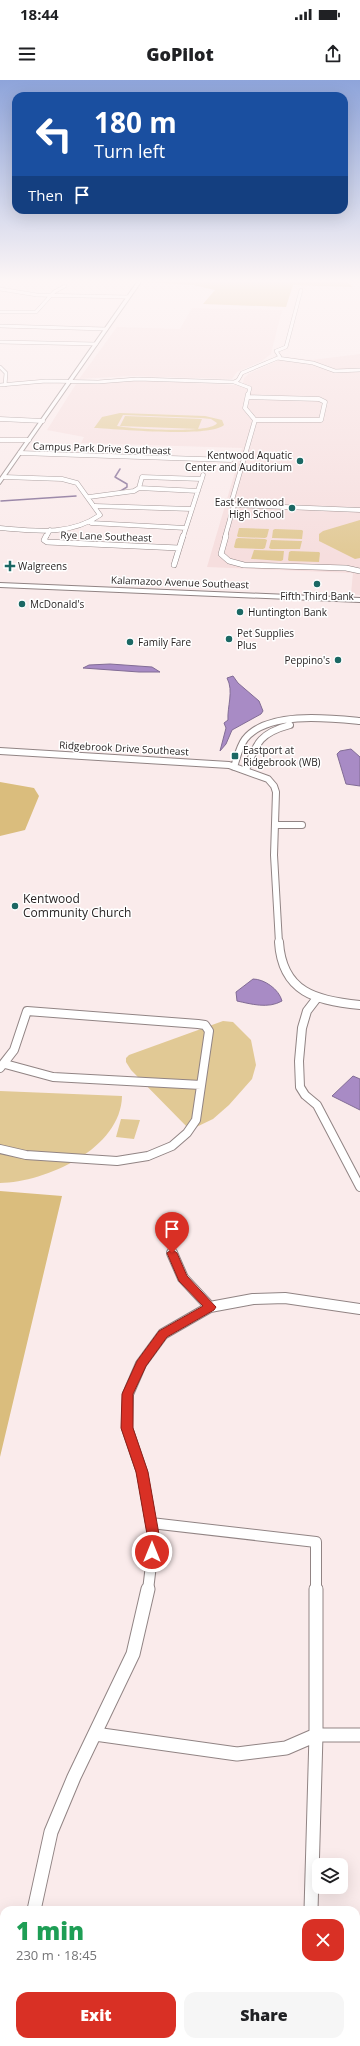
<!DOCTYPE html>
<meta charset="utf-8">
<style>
:root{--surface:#fff;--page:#f6f6f6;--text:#202124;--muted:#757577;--accent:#d93025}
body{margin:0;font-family:"Open Sans",sans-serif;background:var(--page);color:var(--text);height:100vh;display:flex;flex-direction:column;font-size:15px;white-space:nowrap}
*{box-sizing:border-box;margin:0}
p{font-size:13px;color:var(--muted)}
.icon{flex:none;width:22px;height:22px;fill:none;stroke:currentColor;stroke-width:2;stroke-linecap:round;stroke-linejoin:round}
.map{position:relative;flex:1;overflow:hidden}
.details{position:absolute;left:0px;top:1826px;width:360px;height:140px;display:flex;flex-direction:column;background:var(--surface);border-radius:12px 12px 0 0;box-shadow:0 4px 16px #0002}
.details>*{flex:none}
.banner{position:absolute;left:12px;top:12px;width:336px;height:122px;border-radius:12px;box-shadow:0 4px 16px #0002;background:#1a4fa0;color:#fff;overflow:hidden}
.fabs{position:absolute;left:312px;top:1778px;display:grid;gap:8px}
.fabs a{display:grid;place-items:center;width:36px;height:36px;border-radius:8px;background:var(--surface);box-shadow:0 4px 16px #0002;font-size:20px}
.pin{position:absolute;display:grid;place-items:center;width:34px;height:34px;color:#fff;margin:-41px -17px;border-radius:50% 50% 50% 0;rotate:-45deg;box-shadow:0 0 4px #0007}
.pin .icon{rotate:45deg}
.me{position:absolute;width:44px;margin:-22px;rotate:0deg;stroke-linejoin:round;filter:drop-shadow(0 0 3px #0008)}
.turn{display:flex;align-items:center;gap:14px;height:84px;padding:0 16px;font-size:18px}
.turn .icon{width:52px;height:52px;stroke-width:2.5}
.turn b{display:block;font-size:28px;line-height:34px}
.then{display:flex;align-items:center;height:38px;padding:0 16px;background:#0003;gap:8px;font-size:15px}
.round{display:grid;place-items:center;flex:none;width:42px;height:42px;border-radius:12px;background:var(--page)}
.head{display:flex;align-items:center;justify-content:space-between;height:68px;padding:0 16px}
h1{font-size:24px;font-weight:800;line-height:30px;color:#1e9e55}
.primary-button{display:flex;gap:8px;margin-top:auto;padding:8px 16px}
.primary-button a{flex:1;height:46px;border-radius:12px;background:var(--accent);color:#fff;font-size:16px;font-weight:800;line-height:46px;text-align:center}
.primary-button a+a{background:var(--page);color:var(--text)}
.status{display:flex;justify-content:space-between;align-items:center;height:28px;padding:0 20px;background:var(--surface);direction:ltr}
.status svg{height:11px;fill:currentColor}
header{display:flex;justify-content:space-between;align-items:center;height:52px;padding:0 16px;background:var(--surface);font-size:18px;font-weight:800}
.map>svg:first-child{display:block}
</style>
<div class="status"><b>18:44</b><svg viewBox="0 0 49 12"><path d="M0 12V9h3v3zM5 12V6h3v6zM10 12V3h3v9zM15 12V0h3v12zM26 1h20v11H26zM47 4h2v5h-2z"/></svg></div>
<header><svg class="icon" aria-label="menu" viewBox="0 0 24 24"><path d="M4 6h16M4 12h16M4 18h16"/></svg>GoPilot<svg class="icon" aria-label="share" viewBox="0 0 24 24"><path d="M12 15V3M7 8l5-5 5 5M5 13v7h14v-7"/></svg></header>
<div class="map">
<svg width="360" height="1966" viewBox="0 0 360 1966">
<rect width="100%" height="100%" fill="#faebeb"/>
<!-- built -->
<path fill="#f6dede" d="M 192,228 L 282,230 L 271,274 L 262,281 L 237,292 L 232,299 L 131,296 L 79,299 L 117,247 L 180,249 Z
M 360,274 L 360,515 L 351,514 L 353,493 L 207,487 L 242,368 L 81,363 L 84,357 L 47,350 L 76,304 L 140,300 L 233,305 L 243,303 L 244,298 L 250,293 L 286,277 L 312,280 Z"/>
<!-- green -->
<path fill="#e1c995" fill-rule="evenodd" d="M 120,333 L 205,336 L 222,340 L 224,345 C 210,358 117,349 94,348 L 102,337 ZM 123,335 L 201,338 L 211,339 L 217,343 C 212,354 131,349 117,346 Z
M 125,336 L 202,339 L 198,349 L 120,346 Z
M 360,440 L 360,478 L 355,479 L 319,461 L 319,454 L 323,451 Z
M 239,448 L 241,448 L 269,449 L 267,457 L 265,458 L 238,457 L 237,456 Z
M 275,449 L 302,450 L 303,451 L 302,459 L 273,458 L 272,458 L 273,450 Z
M 238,458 L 265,459 L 267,460 L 265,468 L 263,469 L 235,468 L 234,467 L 236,459 Z
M 271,460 L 300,461 L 302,461 L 300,469 L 271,469 L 269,468 Z
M 254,470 L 283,471 L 284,471 L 283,480 L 281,481 L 253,479 L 251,479 Z
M 291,471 L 319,472 L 320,473 L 319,482 L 289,481 L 288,480 L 289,472 Z
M 223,941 L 233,942 L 251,960 L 256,985 L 252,999 L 229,1025 L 213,1039 L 190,1050 L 131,990 L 126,982 L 126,978 L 129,975 Z
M 0,1011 L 122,1016 C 121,1069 46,1102 0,1103 Z
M 121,1039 L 140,1040 L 134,1059 L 116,1057 Z"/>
<!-- forest -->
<path fill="#dabd7d" d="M 147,202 L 347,202 L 353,207 L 293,205 L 286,227 L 203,224 L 215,210 L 193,205 Z
M 0,702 L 34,708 L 39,716 L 25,750 L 0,756 Z
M 0,1111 L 62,1116 L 0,1377 Z"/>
<!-- water -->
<path fill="#a88bc5" stroke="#826c95" d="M 110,584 L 152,587 L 160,592 L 139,592 L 83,588 L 89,585 Z
M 233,596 L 238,603 L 259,621 L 263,631 L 261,634 L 232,650 L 226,664 L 220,671 L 226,648 L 224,643 L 228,640 C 227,627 234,611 227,598 Z
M 351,669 L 360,677 L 360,706 L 346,704 L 337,674 L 340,671 Z
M 253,899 C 264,899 279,909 282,921 C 268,929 251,924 237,921 L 236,912 Z
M 353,996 L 360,999 L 360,1030 L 332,1016 Z"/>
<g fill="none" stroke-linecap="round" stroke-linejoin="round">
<!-- stream -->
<path stroke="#826c95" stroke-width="1.5" d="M 119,412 L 127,407 L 127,404 L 115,397 L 120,389
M 1,421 L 76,416"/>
<!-- minor-far6 casing -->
<g stroke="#918484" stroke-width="4">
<path id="minor-far6" d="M 0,209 L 37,215 L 128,217
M 0,232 L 36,232 L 54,212 L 65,206
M 0,246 L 106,249
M 0,262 L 96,264
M 277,278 L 313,283 L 335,291 L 360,290
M 0,287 L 6,293 L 5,305
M 234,302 L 238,300 L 242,293 L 280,277 L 276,271 L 286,267 L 301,210
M 0,305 L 46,301 L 98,302 L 137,299 L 234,302 L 250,308 L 248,315"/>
</g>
<!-- minor-far5 casing -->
<g stroke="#918484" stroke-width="5">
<path id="minor-far5" d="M 249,317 L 319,319 L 325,322 L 321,340 L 255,340
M 0,339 L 43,341
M 0,360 L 29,360
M 20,373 L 231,380
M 139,408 L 198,411
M 89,417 L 134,411 L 139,408 L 142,397 L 202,399
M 234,425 L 360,430
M 95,426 L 192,429
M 91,443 L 186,448
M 0,448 C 35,451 70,456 100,435 L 77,403 L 62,399 L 4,397
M 46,457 L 50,450
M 183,457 L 203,395
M 225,457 L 234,425 L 232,420 L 255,340 L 245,328 L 248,314"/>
</g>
<!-- minor-far4 casing -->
<g stroke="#918484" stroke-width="6">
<path id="minor-far4" d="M 46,456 L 44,460 L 47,462 L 179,468
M 226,456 L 221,474 L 229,481 L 244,485 L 346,488 L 360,491
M 174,485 L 183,456"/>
</g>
<!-- minor-far3 casing -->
<g stroke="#918484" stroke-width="8">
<path id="minor-far3" d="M 0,671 L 229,685 L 268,699 L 274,706 L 276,712 L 274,775 L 279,863
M 234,687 C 237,678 239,667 245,659 C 267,631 329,638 360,641
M 246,690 C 257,662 260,653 290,645
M 276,745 L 302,745"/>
</g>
<!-- minor-far2 casing -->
<g stroke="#918484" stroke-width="10">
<path id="minor-far2" d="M 279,862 C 282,912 316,921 360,925
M 317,918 L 307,931 L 302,948 L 299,981 L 300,1007 L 305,1015 L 317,1025 L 360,1107
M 5,984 L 53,997 L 201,1005
M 0,988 L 14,970 L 27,931 L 198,944 L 205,945 L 209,951 L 196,1040 L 187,1053 L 172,1066 L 148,1076 L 117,1081 L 26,1075 L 0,1069"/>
</g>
<!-- minor-far1 casing -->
<g stroke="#918484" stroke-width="12">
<path id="minor-far1" d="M 172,1173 L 183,1198 L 210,1227
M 151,1443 L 316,1462 L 316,1510
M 148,1510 L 154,1460 L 142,1392 L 127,1348 L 128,1314 L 141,1284 L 163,1254 L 210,1227 L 253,1219 L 285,1218 L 360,1229"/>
</g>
<!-- minor casing -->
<g stroke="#918484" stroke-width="15">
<path id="minor" d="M 95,1654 L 237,1674 L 286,1668 L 316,1655 L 360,1655
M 34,1830 L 51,1752 L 74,1697 L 133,1574 L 148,1509
M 311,1830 L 316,1655 L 316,1509
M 15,1962 L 43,1966
M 2,1966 L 4,1957
M 303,1966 L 304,1962"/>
</g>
<!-- secondary casing -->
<g stroke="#918484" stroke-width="2">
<path id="secondary" d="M 137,202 L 141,202 L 0,404 L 0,398 Z
M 0,503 L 360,518 L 360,522 L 0,507 Z"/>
</g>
<!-- minor-far6 -->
<use href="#minor-far6" stroke="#fff" stroke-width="3"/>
<!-- minor-far5 -->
<use href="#minor-far5" stroke="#fff" stroke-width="4"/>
<!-- minor-far4 -->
<use href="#minor-far4" stroke="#fff" stroke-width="5"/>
<!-- minor-far3 -->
<use href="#minor-far3" stroke="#fff" stroke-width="6"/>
<!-- minor-far2 -->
<use href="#minor-far2" stroke="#fff" stroke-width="8"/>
<!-- minor-far1 -->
<use href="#minor-far1" stroke="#fff" stroke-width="10"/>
<!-- minor -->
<use href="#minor" stroke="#fff" stroke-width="13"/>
<!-- secondary -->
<use href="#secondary" fill="#fff" fill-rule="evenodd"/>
</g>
<!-- sky -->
<linearGradient id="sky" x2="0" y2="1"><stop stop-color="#8ea4da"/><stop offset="0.42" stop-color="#fdf6f6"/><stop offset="1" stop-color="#fdf6f6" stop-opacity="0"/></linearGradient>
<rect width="360" height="478" fill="url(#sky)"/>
<!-- route -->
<path fill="#d93025" stroke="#8d1f18" d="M 172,1169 L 177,1173 L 187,1196 L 216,1227 L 214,1230 L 167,1257 L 146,1286 L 133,1314 L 133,1348 L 148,1392 L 160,1460 L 157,1475 L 152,1477 L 148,1475 L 146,1472 L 148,1460 L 136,1392 L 121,1348 L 122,1314 L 137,1281 L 159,1251 L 203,1226 L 179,1201 L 167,1173 Z"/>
<!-- markers -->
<g fill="#1b6864" stroke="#fff" stroke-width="1.5">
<circle cx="300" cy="381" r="4"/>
<circle cx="292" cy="428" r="4"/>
<path d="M8 480h4v4h4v4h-4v4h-4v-4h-4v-4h4z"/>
<circle cx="317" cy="504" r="4"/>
<circle cx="22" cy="524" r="4"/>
<circle cx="240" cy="532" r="4"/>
<circle cx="229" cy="559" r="4"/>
<circle cx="130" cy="562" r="4"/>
<circle cx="338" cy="580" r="4"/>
<rect x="231" y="672" width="8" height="8" rx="2"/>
<circle cx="15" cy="826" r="4"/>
</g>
<g text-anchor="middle" stroke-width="3" stroke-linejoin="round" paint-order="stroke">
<!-- far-street labels -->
<g font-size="10" fill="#292424" stroke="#fff">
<text transform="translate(102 368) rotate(2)" y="4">Campus Park Drive Southeast</text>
<text transform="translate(106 456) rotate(2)" y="4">Rye Lane Southeast</text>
<text transform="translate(180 502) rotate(2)" y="4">Kalamazoo Avenue Southeast</text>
<text transform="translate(124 668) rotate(3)" y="4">Ridgebrook Drive Southeast</text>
</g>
<!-- far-poi labels -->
<g font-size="10" fill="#292424" stroke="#fff" text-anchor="start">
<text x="292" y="379" text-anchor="end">Kentwood Aquatic<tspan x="292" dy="12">Center and Auditorium</tspan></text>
<text x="284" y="426" text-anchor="end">East Kentwood<tspan x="284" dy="12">High School</tspan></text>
<text x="18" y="490">Walgreens</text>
<text x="317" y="520" text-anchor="middle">Fifth Third Bank</text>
<text x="30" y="528">McDonald's</text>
<text x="248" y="536">Huntington Bank</text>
<text x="237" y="557">Pet Supplies<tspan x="237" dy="12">Plus</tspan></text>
<text x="138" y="566">Family Fare</text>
<text x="330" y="584" text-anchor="end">Peppino's</text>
<text x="243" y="674">Eastport at<tspan x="243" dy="12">Ridgebrook (WB)</tspan></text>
</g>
<!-- poi labels -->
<g font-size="12" fill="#292424" stroke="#fff" text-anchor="start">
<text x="23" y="823">Kentwood<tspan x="23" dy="14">Community Church</tspan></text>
</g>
</g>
</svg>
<div class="fabs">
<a><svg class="icon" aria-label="layers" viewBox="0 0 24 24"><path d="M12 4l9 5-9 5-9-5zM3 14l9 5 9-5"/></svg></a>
</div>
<div class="pin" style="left:172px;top:1173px;background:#d93025"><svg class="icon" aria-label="arrive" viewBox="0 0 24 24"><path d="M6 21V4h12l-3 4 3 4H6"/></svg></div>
<svg class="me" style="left:152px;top:1472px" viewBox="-20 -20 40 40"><circle r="17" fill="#d93025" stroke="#fff" stroke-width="3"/><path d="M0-11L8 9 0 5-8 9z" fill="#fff"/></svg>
<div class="banner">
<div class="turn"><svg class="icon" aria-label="left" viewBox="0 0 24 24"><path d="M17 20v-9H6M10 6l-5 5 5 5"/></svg><div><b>180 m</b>Turn left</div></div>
<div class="then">Then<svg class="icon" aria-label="arrive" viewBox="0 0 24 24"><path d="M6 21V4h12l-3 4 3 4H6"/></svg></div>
</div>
<section class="details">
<div class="head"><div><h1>1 min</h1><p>230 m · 18:45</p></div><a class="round" style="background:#d93025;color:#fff"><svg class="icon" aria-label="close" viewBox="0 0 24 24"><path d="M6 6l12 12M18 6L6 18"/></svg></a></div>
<div class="primary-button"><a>Exit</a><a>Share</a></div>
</section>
</div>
